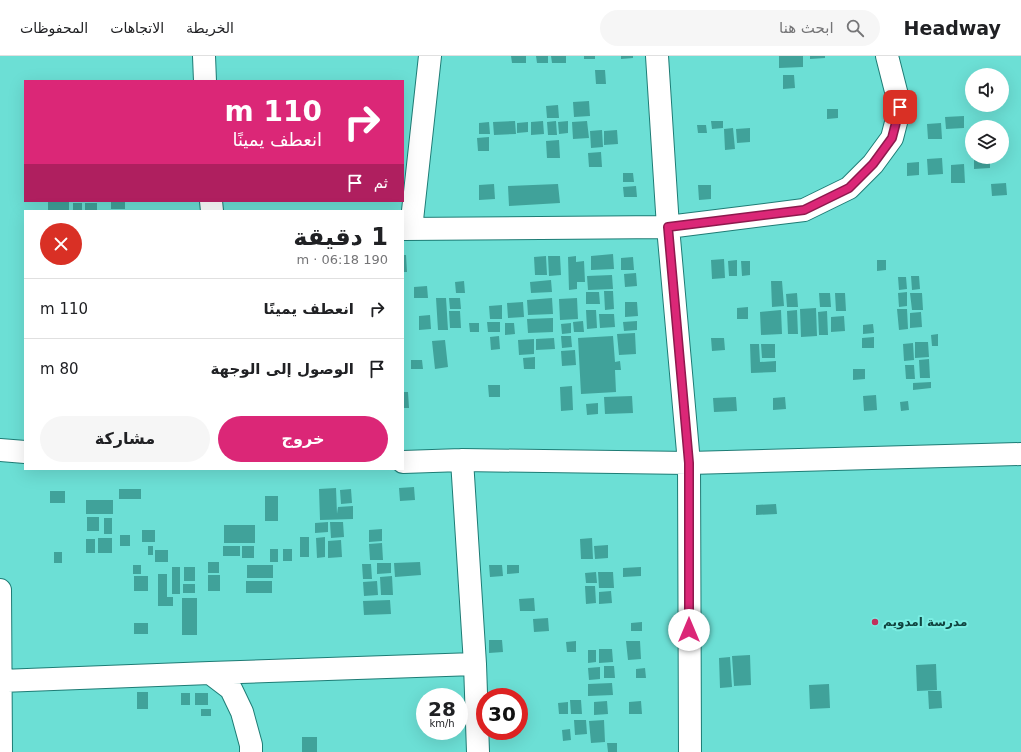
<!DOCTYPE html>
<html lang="ar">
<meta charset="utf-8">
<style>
:root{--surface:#fff;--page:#f6f6f6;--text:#202124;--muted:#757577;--line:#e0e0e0;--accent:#db2777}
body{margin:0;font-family:"DejaVu Sans","Noto Sans Arabic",sans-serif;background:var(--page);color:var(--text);direction:rtl;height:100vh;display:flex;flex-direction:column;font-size:15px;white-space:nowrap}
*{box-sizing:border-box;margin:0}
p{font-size:13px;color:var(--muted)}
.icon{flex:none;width:22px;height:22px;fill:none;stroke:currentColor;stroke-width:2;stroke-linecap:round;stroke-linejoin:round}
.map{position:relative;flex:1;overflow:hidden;direction:ltr}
.details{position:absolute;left:24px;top:154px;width:380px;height:260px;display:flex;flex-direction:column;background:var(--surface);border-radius:0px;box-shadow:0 4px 16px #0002;direction:rtl}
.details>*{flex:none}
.guide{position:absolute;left:24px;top:24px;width:380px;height:122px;border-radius:0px;box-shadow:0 4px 16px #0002;direction:rtl;background:#db2777;color:#fff;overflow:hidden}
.buttons{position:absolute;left:965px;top:12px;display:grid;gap:8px}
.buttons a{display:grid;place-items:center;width:44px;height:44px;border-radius:50%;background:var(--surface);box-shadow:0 4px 16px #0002;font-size:20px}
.speed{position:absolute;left:416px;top:632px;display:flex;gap:8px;font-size:20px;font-weight:700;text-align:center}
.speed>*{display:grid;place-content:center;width:52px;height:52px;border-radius:50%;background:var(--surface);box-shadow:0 4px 16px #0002;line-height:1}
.speed small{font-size:10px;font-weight:400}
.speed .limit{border:6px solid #d22;background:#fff;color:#111}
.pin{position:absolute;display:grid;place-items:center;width:34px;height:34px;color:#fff;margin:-17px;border-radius:8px;box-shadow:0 2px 6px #0006}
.me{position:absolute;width:44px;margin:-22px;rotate:0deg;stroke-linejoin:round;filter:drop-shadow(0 0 3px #0008)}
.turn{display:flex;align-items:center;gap:14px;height:84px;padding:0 16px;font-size:18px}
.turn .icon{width:52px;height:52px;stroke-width:2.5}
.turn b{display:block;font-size:28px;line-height:34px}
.then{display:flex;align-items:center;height:38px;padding:0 16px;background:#0003;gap:8px;font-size:15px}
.round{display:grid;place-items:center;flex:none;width:42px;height:42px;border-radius:21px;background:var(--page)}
.summary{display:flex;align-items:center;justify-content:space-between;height:68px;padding:0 16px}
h1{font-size:24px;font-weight:800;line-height:30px}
.primary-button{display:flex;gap:8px;margin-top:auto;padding:8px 16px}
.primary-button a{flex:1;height:46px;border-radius:24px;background:var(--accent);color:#fff;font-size:16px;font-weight:800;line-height:46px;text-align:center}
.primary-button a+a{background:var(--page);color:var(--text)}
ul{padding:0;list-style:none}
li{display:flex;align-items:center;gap:12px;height:60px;padding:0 16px;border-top:1px solid var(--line)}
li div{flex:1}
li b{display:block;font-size:15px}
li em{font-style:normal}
header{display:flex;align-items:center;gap:24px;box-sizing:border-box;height:56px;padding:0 20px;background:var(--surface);border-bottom:1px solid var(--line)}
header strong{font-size:19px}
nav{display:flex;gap:22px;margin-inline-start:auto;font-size:14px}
.search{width:280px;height:36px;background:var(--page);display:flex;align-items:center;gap:10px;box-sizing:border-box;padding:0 14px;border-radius:22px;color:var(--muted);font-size:15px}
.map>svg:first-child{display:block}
</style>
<header>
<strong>Headway</strong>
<div class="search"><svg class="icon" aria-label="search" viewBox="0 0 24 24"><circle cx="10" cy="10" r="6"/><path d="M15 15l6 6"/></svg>ابحث هنا</div>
<nav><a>الخريطة</a><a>الاتجاهات</a><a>المحفوظات</a></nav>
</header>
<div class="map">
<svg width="1021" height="696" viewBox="0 0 1021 696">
<rect width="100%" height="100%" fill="#6cdfd5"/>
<!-- building -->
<path fill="#40a29a" d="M 511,0 L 526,0 L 526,7 L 512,7 Z
M 536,0 L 548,0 L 548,7 L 537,7 Z
M 551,0 L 566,0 L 566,7 L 552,7 Z
M 584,0 L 595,0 L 595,3 L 584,3 Z
M 621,0 L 633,0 L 633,2 L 621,3 Z
M 779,0 L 803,0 L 803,11 L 779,12 Z
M 810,0 L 825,0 L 825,2 L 810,3 Z
M 595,14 L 605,14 L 606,28 L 596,28 Z
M 783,19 L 794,19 L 795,32 L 783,33 Z
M 589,45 L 590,60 L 574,61 L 573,46 Z
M 558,49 L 559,62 L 547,62 L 546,50 Z
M 827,53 L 838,53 L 838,62 L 827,63 Z
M 964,60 L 964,72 L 946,73 L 945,61 Z
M 515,65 L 516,78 L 494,79 L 493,66 Z
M 543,65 L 544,78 L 531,79 L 531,66 Z
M 556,65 L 557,79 L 548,79 L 547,66 Z
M 568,65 L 568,77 L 559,78 L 558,66 Z
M 587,65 L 589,82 L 573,83 L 572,66 Z
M 711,65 L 723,65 L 723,72 L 712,73 Z
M 489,66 L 490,78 L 479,78 L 479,67 Z
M 528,66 L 528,76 L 517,77 L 517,67 Z
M 941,67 L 942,83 L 928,83 L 927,68 Z
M 697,69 L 706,69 L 707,77 L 698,77 Z
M 733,72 L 735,93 L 725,94 L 724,73 Z
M 750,72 L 750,86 L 737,87 L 736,73 Z
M 602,74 L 603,91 L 591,92 L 590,75 Z
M 617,74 L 618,88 L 604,89 L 604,75 Z
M 489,81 L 489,95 L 478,95 L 477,82 Z
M 559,84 L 560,102 L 547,102 L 546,85 Z
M 601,96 L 602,111 L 589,111 L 588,97 Z
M 974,101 L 990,101 L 990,112 L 974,113 Z
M 942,102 L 943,118 L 928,119 L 927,103 Z
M 919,106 L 919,119 L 907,120 L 907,107 Z
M 964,108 L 965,127 L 951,127 L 951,109 Z
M 623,117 L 633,117 L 634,126 L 623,126 Z
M 1006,127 L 1007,139 L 992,140 L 991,128 Z
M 494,128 L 495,143 L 479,144 L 479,129 Z
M 558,128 L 560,147 L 509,150 L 508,130 Z
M 698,129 L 711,129 L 711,143 L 699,144 Z
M 636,130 L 637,141 L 624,141 L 623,131 Z
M 48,145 L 69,145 L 69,155 L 48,155 Z
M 111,145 L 125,145 L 125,153 L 111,153 Z
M 73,147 L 82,147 L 82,155 L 73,155 Z
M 85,147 L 97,147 L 97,155 L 85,155 Z
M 613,198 L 614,213 L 591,214 L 591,200 Z
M 403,199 L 406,199 L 407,216 L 403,216 Z
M 546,200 L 547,219 L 535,219 L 534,201 Z
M 548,200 L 560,200 L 561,219 L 549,220 Z
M 576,200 L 576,206 L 584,205 L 585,226 L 577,226 L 577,233 L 569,234 L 568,201 Z
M 633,201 L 634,214 L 621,214 L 621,202 Z
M 724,203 L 725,222 L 712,223 L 711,204 Z
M 737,204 L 737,220 L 729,220 L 728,205 Z
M 877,204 L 886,204 L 886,214 L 877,215 Z
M 741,205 L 750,205 L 750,219 L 742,220 Z
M 636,217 L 637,230 L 625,231 L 624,218 Z
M 612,219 L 613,233 L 588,234 L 587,220 Z
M 911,220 L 919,220 L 920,233 L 912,234 Z
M 898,221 L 906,221 L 907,233 L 899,234 Z
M 551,224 L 552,236 L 531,237 L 530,226 Z
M 464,225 L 465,237 L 456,237 L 455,226 Z
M 771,225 L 782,225 L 784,250 L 772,251 Z
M 427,230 L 428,242 L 414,242 L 414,231 Z
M 604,235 L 613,235 L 614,253 L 605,254 Z
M 586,236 L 599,236 L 600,248 L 586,248 Z
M 907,236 L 907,250 L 899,251 L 898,237 Z
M 797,237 L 798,251 L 787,251 L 786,238 Z
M 819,237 L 830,237 L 831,251 L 820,251 Z
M 835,237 L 845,237 L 846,255 L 836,255 Z
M 910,237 L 922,237 L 923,254 L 912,254 Z
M 436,242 L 446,242 L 448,274 L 438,274 Z
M 449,242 L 460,242 L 461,253 L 450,253 Z
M 552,242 L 553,258 L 528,259 L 527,244 Z
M 577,242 L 578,263 L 560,264 L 559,243 Z
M 523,246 L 524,261 L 508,262 L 507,247 Z
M 625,246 L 637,246 L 638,260 L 625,261 Z
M 502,249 L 502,263 L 490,263 L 489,250 Z
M 748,251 L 748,263 L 737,263 L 737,252 Z
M 816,252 L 817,280 L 801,281 L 800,253 Z
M 897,253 L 907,253 L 908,273 L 899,274 Z
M 586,254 L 596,254 L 597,272 L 587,273 Z
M 781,254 L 782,278 L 761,279 L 760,256 Z
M 797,254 L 798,278 L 788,278 L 787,255 Z
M 449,255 L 460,255 L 461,272 L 450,272 Z
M 827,255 L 828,279 L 819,279 L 818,256 Z
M 921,256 L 922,271 L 910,272 L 910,257 Z
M 599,258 L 614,258 L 615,271 L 600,272 Z
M 430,259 L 431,273 L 419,274 L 419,260 Z
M 844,260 L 845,275 L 831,276 L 831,261 Z
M 553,262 L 553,276 L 528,277 L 527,263 Z
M 583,265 L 584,276 L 574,276 L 573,266 Z
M 637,265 L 637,274 L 624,275 L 623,266 Z
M 487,266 L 500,266 L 500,276 L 488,276 Z
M 469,267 L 479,267 L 479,276 L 470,276 Z
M 505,267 L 514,267 L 515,278 L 505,279 Z
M 571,267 L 571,277 L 562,278 L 561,268 Z
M 873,268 L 874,277 L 863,278 L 863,269 Z
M 635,277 L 636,298 L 619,299 L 617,278 Z
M 938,278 L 938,290 L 932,290 L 931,279 Z
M 499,280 L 500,293 L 491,294 L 490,281 Z
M 561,280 L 571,280 L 572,291 L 562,292 Z
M 613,280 L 615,306 L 620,305 L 621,314 L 615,314 L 616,336 L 581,338 L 578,282 Z
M 874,281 L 874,292 L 862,292 L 862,282 Z
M 554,282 L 555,293 L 536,294 L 536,283 Z
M 711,282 L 724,282 L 725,294 L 712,295 Z
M 534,283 L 534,298 L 519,299 L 518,284 Z
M 445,284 L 448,311 L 435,313 L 432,285 Z
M 915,286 L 928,286 L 929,301 L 915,302 Z
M 913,287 L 914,304 L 904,305 L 903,288 Z
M 750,288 L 759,288 L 760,306 L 776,305 L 776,316 L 751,317 Z
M 761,288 L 775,288 L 775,302 L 762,302 Z
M 575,294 L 576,309 L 562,310 L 561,295 Z
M 535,301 L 535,313 L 524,313 L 523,302 Z
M 929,303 L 930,322 L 920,322 L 919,304 Z
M 411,304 L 422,304 L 423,313 L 411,313 Z
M 905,309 L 914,309 L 915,323 L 906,323 Z
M 853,313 L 865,313 L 865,323 L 853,324 Z
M 931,326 L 931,332 L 913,334 L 913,327 Z
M 488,329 L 500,329 L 500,341 L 489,341 Z
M 572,330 L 573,354 L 561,355 L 560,331 Z
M 403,336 L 408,336 L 409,352 L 403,352 Z
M 876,339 L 877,354 L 864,355 L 863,340 Z
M 632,340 L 633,357 L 605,358 L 604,341 Z
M 736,341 L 737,355 L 714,356 L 713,342 Z
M 785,341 L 786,353 L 773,354 L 773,342 Z
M 908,345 L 909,354 L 901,355 L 900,346 Z
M 598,347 L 598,358 L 587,359 L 586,348 Z
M 414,431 L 415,444 L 400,445 L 399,432 Z
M 336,432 L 337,458 L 338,451 L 353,450 L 353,463 L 320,464 L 319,433 Z
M 119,433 L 141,433 L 141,443 L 119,443 Z
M 351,433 L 352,447 L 341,448 L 340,434 Z
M 50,435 L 65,435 L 65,447 L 50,447 Z
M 265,440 L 278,440 L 278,465 L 265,465 Z
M 86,444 L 113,444 L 113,458 L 86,458 Z
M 776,448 L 777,458 L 756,459 L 756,449 Z
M 87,461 L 99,461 L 99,475 L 87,475 Z
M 104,462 L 112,462 L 112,478 L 104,478 Z
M 328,466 L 328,476 L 315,477 L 315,467 Z
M 330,466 L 343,466 L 344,481 L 331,482 Z
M 224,469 L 255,469 L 255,487 L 224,487 Z
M 382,473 L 382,485 L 369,486 L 369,474 Z
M 142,474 L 155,474 L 155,486 L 142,486 Z
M 120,479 L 130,479 L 130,490 L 120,490 Z
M 300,481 L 309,481 L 309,501 L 300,501 Z
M 325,481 L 325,501 L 317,502 L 316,482 Z
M 98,482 L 112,482 L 112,497 L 98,497 Z
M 592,482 L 593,503 L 581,503 L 580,483 Z
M 86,483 L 95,483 L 95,497 L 86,497 Z
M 341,484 L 342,501 L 328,502 L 328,485 Z
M 382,487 L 383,504 L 370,504 L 369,488 Z
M 608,489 L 608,502 L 595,503 L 594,490 Z
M 148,490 L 153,490 L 153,499 L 148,499 Z
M 223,490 L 240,490 L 240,500 L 223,500 Z
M 242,490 L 254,490 L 254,502 L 242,502 Z
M 270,493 L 278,493 L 278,506 L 270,506 Z
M 283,493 L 292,493 L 292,505 L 283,505 Z
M 155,494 L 168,494 L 168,506 L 155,506 Z
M 54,496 L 62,496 L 62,507 L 54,507 Z
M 208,506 L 219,506 L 219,517 L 208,517 Z
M 420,506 L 421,519 L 395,521 L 394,507 Z
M 377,507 L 391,507 L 391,517 L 377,518 Z
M 362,508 L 371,508 L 372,523 L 363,523 Z
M 133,509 L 141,509 L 141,518 L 133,518 Z
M 247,509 L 273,509 L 273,522 L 247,522 Z
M 489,509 L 502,509 L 503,520 L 490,521 Z
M 507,509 L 519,509 L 519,517 L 507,518 Z
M 172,511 L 180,511 L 180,538 L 172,538 Z
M 184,511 L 195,511 L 195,525 L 184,525 Z
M 641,511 L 641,520 L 623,521 L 623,512 Z
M 596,516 L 597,527 L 586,527 L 585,517 Z
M 598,516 L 613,516 L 614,532 L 599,532 Z
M 158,518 L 167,518 L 167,541 L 173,541 L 173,550 L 158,550 Z
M 208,519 L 220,519 L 220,535 L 208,535 Z
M 134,520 L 148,520 L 148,535 L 134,535 Z
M 392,520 L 393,539 L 381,539 L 380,521 Z
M 246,525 L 272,525 L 272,537 L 246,537 Z
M 377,525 L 378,539 L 364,540 L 363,526 Z
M 183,528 L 195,528 L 195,537 L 183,537 Z
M 585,530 L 595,530 L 596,547 L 586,548 Z
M 611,535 L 612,547 L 599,548 L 599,536 Z
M 182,542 L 197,542 L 197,579 L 182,579 Z
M 534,542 L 535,555 L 520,555 L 519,543 Z
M 390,544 L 391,558 L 364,559 L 363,545 Z
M 548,562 L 549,575 L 534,576 L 533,563 Z
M 642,566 L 642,575 L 631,575 L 631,567 Z
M 134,567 L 148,567 L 148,578 L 134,578 Z
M 489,584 L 502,584 L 503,596 L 489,597 Z
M 576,585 L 576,596 L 567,596 L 566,586 Z
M 626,585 L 640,585 L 641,603 L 628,604 Z
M 599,593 L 612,593 L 613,606 L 599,607 Z
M 588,594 L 596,594 L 596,606 L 588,607 Z
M 750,599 L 751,629 L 734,630 L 732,600 Z
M 730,601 L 732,631 L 720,632 L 719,602 Z
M 936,608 L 937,634 L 917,635 L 916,609 Z
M 604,610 L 614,610 L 615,622 L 604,622 Z
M 600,611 L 600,623 L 589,624 L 588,612 Z
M 645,612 L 646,622 L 636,622 L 636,613 Z
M 612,627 L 613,639 L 588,640 L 588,628 Z
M 829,628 L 830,652 L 810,653 L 809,629 Z
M 928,635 L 941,635 L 942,652 L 929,653 Z
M 137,636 L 148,636 L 148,653 L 137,653 Z
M 181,637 L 190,637 L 190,649 L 181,649 Z
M 195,637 L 208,637 L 208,649 L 195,649 Z
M 570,644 L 581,644 L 582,658 L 571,658 Z
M 607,645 L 608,658 L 594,659 L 594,646 Z
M 641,645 L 642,658 L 629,658 L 629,646 Z
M 568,646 L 568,658 L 559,658 L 558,647 Z
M 201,653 L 211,653 L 211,660 L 201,660 Z
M 574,664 L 586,664 L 587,678 L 575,679 Z
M 604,664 L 605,686 L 591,687 L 589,665 Z
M 570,673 L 571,684 L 563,685 L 562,674 Z
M 302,681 L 317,681 L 317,696 L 302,696 Z
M 607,687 L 617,687 L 617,696 L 608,696 Z"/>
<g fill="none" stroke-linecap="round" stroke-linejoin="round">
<!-- minor casing -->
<g stroke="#1e7c75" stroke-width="24">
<path id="minor" d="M 204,0 L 205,25
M 657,0 L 668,171 L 689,407 L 690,696
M 211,145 L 212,155
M 403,173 L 668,171 L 804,154 L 849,132 L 873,108 L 892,82 L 900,51 L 887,0
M 411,173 L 430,0
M 0,394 L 25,396
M 462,404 L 475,608 L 478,696
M 403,406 L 462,404 L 689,407 L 1021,398
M 0,534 L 1,696
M 210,617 L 475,608
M 1,625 L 210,617 L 231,633 L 242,656 L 251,689 L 251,696"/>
</g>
<!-- minor -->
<use href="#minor" stroke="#fff" stroke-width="22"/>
</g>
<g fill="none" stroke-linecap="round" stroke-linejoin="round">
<!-- route casing -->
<g stroke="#8e194d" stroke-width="10">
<path id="route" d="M 689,574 L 689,407 L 668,171 L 804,154 L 849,132 L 873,108 L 892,82 L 900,51"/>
</g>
<!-- route -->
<use href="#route" stroke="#db2777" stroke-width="7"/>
</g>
<!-- markers -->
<circle fill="#c0315c" stroke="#7aede2" stroke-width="1.5" cx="875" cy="566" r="4"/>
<g text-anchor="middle" stroke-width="4" stroke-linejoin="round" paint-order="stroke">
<!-- poi labels -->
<g font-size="12" font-weight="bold" fill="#10433f" stroke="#7aede2" text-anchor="start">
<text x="883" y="570">مدرسة امدويم</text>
</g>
</g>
</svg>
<div class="buttons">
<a><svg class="icon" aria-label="sound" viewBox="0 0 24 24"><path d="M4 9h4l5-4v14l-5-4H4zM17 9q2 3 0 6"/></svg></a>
<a><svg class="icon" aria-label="layers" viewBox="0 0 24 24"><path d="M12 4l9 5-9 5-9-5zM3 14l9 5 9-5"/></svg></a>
</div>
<div class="speed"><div>28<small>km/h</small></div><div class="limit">30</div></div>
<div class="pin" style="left:900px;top:51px;background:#d93025"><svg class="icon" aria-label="arrive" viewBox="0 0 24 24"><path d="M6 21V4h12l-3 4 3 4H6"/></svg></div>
<svg class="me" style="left:689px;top:574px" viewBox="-20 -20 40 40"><circle r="19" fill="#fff"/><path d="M0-13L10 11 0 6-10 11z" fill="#db2777"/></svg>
<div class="guide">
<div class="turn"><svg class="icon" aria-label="right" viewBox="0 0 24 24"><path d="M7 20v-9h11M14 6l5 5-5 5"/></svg><div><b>110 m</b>انعطف يمينًا</div></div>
<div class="then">ثم<svg class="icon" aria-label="arrive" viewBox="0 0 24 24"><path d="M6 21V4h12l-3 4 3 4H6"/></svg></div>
</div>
<section class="details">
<div class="summary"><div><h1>1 دقيقة</h1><p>190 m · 06:18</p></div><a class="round" style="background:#d93025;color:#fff"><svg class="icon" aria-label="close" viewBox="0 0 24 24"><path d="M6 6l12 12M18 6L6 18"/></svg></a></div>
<ul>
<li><svg class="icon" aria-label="right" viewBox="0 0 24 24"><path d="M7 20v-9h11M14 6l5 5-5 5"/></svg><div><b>انعطف يمينًا</b></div><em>110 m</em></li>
<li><svg class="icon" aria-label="arrive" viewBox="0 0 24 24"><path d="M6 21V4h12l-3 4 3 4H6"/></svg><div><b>الوصول إلى الوجهة</b></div><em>80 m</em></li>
</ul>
<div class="primary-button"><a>خروج</a><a>مشاركة</a></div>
</section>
</div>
